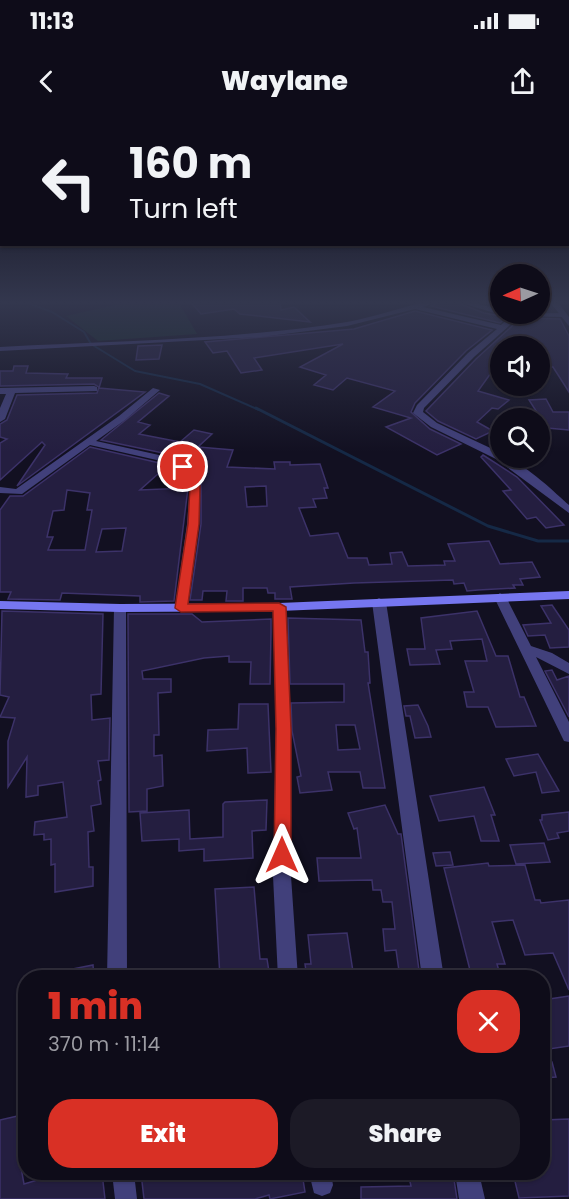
<!DOCTYPE html>
<meta charset="utf-8">
<style>
:root{--surface:#0e0c19;--page:#1c1a26;--text:#f1f3f6;--muted:#9b9ba2;--line:#2e2c38;--accent:#d93025}
body{margin:0;font-family:Poppins,sans-serif;background:var(--page);color:var(--text);height:100vh;display:flex;flex-direction:column;font-size:22px;white-space:nowrap}
*{box-sizing:border-box;margin:0}
p{font-size:20px;color:var(--muted)}
.icon{flex:none;width:33px;height:33px;fill:none;stroke:currentColor;stroke-width:2;stroke-linecap:round;stroke-linejoin:round}
.map{position:relative;flex:1;overflow:hidden}
.sheet{position:absolute;left:18px;top:850px;width:532px;height:210px;display:flex;flex-direction:column;background:var(--surface);border-radius:24px;box-shadow:0 2px 4px #0004,0 0 0 2px var(--line)}
.sheet>*{flex:none}
.top-card{position:absolute;left:0px;top:0px;width:570px;height:126px;box-shadow:0 2px 4px #0004,0 0 0 2px var(--line);background:#0e0c19;color:var(--text);overflow:hidden}
.needle{width:39px;rotate:267deg}
.tools{position:absolute;left:490px;top:144px;display:grid;gap:12px}
.tools a{display:grid;place-items:center;width:60px;height:60px;border-radius:50%;background:var(--surface);box-shadow:0 2px 4px #0004,0 0 0 2px var(--line);font-size:30px}
.pin{position:absolute;display:grid;place-items:center;width:51px;height:51px;color:#fff;margin:-26px;border:3px solid #fff;border-radius:50%;box-shadow:0 2px 6px #0007}
.me{position:absolute;width:66px;margin:-33px;rotate:0deg;stroke-linejoin:round;filter:drop-shadow(0 0 4px #0008)}
.turn{display:flex;align-items:center;gap:21px;height:126px;padding:0 30px;font-size:27px}
.turn .icon{width:78px;height:78px;stroke-width:2.5}
.turn b{display:block;font-size:42px;line-height:51px}
.round{display:grid;place-items:center;flex:none;width:63px;height:63px;border-radius:24px;background:var(--page)}
.headline{display:flex;align-items:center;justify-content:space-between;height:102px;padding:0 30px}
h1{font-size:36px;font-weight:800;line-height:45px;color:var(--accent)}
.button{display:flex;gap:12px;margin-top:auto;padding:12px 30px}
.button a{flex:1;height:69px;border-radius:24px;background:var(--accent);color:#fff;font-size:24px;font-weight:800;line-height:69px;text-align:center}
.button a+a{background:var(--page);color:var(--text)}
.status{display:flex;justify-content:space-between;align-items:center;height:42px;padding:0 30px;background:var(--surface);direction:ltr}
.status svg{height:16px;fill:currentColor}
header{display:flex;justify-content:space-between;align-items:center;height:78px;padding:0 30px;background:var(--surface);font-size:27px;font-weight:800}
.map>svg:first-child{display:block}
</style>
<div class="status"><b>11:13</b><svg viewBox="0 0 49 12"><path d="M0 12V9h3v3zM5 12V6h3v6zM10 12V3h3v9zM15 12V0h3v12zM26 1h20v11H26zM47 4h2v5h-2z"/></svg></div>
<header><svg class="icon" aria-label="back" viewBox="0 0 24 24"><path d="M15 5l-7 7 7 7"/></svg>Waylane<svg class="icon" aria-label="share" viewBox="0 0 24 24"><path d="M12 15V3M7 8l5-5 5 5M5 13v7h14v-7"/></svg></header>
<div class="map">
<svg width="569" height="1079" viewBox="0 0 569 1079">
<rect width="100%" height="100%" fill="#121021"/>
<!-- green -->
<path fill="#142a29" d="M 132,181 L 178,181 L 197,214 L 98,221 L 66,196 Z"/>
<g fill="none" stroke-linecap="round" stroke-linejoin="round">
<!-- stream-far1 -->
<path stroke="#152946" stroke-width="2" d="M 22,181 L 52,192 L 84,212 L 91,224 L 135,251 L 200,264 L 259,290"/>
<!-- stream -->
<path stroke="#152946" stroke-width="3" d="M 256,288 L 488,406 L 538,421 L 569,421"/>
</g>
<!-- building -->
<path fill="#241e40" stroke="#3c3269" stroke-width="1.5" fill-rule="evenodd" d="M 190,181 L 280,181 L 281,190 L 294,187 L 310,202 L 240,194 L 234,189 L 201,194 Z
M 441,181 L 453,181 L 484,193 L 507,197 L 500,203 L 431,186 Z
M 415,191 L 492,210 L 466,231 L 415,283 L 411,292 L 430,309 L 461,324 L 437,335 L 386,307 L 411,298 L 373,287 L 395,271 L 347,258 L 333,270 L 314,265 L 326,255 L 300,247 L 343,224 L 254,238 L 262,250 L 241,253 L 227,231 L 213,233 L 205,222 L 354,209 Z
M 521,198 L 560,199 L 569,216 L 569,272 L 553,247 L 540,247 L 540,226 L 501,226 L 501,239 L 478,271 L 509,280 L 498,289 L 492,288 L 477,302 L 493,311 L 476,319 L 438,301 L 426,291 L 476,239 Z
M 162,225 L 159,239 L 136,240 L 138,226 Z
M 14,246 L 28,246 L 26,253 L 68,254 L 66,258 L 102,258 L 99,268 L 145,272 L 17,366 L 45,325 L 42,322 L 0,360 L 0,323 L 7,319 L 0,317 L 0,304 L 7,300 L 17,275 L 97,273 L 99,267 L 94,264 L 0,266 L 0,251 L 13,251 Z
M 159,273 L 169,276 L 138,302 L 150,305 L 139,314 L 180,322 L 194,310 L 212,314 L 198,327 L 233,330 L 227,347 L 275,349 L 274,342 L 290,342 L 290,345 L 320,344 L 328,368 L 324,368 L 327,378 L 313,379 L 316,387 L 299,388 L 310,416 L 338,413 L 348,438 L 367,438 L 369,445 L 392,444 L 390,433 L 402,432 L 408,446 L 445,445 L 444,441 L 455,441 L 448,424 L 489,421 L 500,444 L 532,442 L 540,457 L 520,459 L 523,465 L 513,465 L 515,468 L 478,470 L 467,471 L 464,463 L 454,464 L 453,460 L 354,463 L 290,467 L 292,479 L 275,479 L 275,473 L 268,473 L 267,468 L 243,468 L 243,481 L 226,481 L 227,471 L 203,471 L 202,480 L 190,480 L 201,404 L 201,364 L 206,342 L 101,320 ZM 266,366 L 267,386 L 247,387 L 245,367 Z
M 546,279 L 553,292 L 569,292 L 569,310 L 547,308 L 529,280 Z
M 90,327 L 168,345 L 140,370 L 188,368 L 174,481 L 140,482 L 140,476 L 62,473 L 60,480 L 8,479 L 11,472 L 0,472 L 0,390 L 10,376 L 23,376 ZM 67,370 L 90,373 L 87,390 L 92,390 L 85,430 L 48,430 L 53,417 L 47,417 L 53,391 L 64,390 ZM 126,408 L 122,431 L 96,432 L 102,409 Z
M 483,335 L 517,357 L 564,405 L 546,408 L 536,397 L 527,399 L 503,371 L 511,370 L 481,337 Z
M 552,485 L 569,510 L 569,527 L 550,528 L 545,515 L 528,516 L 523,505 L 551,503 L 541,486 Z
M 2,491 L 103,494 L 101,574 L 91,575 L 92,600 L 110,598 L 109,640 L 98,641 L 101,660 L 98,661 L 101,684 L 91,686 L 94,711 L 88,712 L 89,747 L 93,747 L 93,766 L 55,772 L 55,744 L 51,745 L 51,719 L 44,720 L 44,714 L 34,715 L 35,702 L 67,697 L 63,662 L 38,666 L 38,675 L 26,677 L 27,637 L 8,667 L 8,621 L 15,598 L 0,597 L 9,577 L 0,575 Z
M 477,491 L 496,536 L 508,536 L 520,577 L 524,577 L 536,606 L 496,607 L 488,587 L 467,587 L 464,572 L 474,572 L 465,541 L 487,541 L 482,519 L 450,521 L 452,529 L 436,530 L 440,544 L 410,545 L 407,529 L 425,529 L 421,498 Z
M 128,494 L 192,494 L 202,502 L 271,499 L 271,513 L 270,564 L 250,564 L 251,542 L 229,542 L 229,536 L 204,538 L 142,551 L 143,559 L 171,559 L 171,572 L 158,573 L 159,615 L 154,615 L 154,636 L 162,635 L 163,666 L 147,669 L 147,691 L 129,692 Z
M 288,498 L 361,500 L 365,532 L 368,532 L 370,563 L 368,563 L 385,668 L 363,668 L 360,652 L 328,652 L 332,670 L 300,673 L 297,657 L 301,656 L 292,611 L 291,583 L 344,582 L 344,564 L 290,564 ZM 336,605 L 355,605 L 360,629 L 338,630 Z
M 552,550 L 557,560 L 569,556 L 569,597 L 545,551 Z
M 239,584 L 268,584 L 271,652 L 248,653 L 247,628 L 207,631 L 208,610 L 238,609 Z
M 418,585 L 428,606 L 431,617 L 415,618 L 410,596 L 406,596 L 404,586 Z
M 538,634 L 559,671 L 542,673 L 536,652 L 514,656 L 506,639 Z
M 484,667 L 495,695 L 491,695 L 499,721 L 481,721 L 474,696 L 439,701 L 430,676 Z
M 267,680 L 266,710 L 252,711 L 253,738 L 204,741 L 204,729 L 179,731 L 179,719 L 142,721 L 140,693 L 189,690 L 190,719 L 223,717 L 223,684 L 225,682 Z
M 385,685 L 398,714 L 401,714 L 420,858 L 400,858 L 396,830 L 385,831 L 383,809 L 395,809 L 392,782 L 383,782 L 381,770 L 373,770 L 372,760 L 319,761 L 317,738 L 361,738 L 357,708 L 354,709 L 348,693 Z
M 569,692 L 569,711 L 557,713 L 559,718 L 548,720 L 540,700 L 542,700 L 542,695 Z
M 544,723 L 550,742 L 516,744 L 510,725 Z
M 450,732 L 453,745 L 436,746 L 433,733 Z
M 488,743 L 489,746 L 525,745 L 535,780 L 540,780 L 541,783 L 569,780 L 569,870 L 553,833 L 525,835 L 513,800 L 492,802 L 505,844 L 497,844 L 501,858 L 472,858 L 444,748 Z
M 254,767 L 260,839 L 267,839 L 270,858 L 220,858 L 215,769 Z
M 347,813 L 354,858 L 307,858 L 305,844 L 311,844 L 308,815 Z
M 93,845 L 94,858 L 52,858 L 52,853 Z
M 569,876 L 569,926 L 549,929 L 543,913 L 543,880 Z
M 543,942 L 552,942 L 556,957 L 543,958 Z
M 22,995 L 23,1024 L 17,1025 L 24,1064 L 61,1053 L 102,1053 L 105,1079 L 0,1079 L 0,1000 Z
M 569,999 L 569,1076 L 519,1078 L 513,1053 L 543,1053 L 543,1000 Z
M 141,1053 L 302,1053 L 305,1072 L 270,1079 L 269,1075 L 255,1079 L 144,1079 Z
M 408,1053 L 453,1053 L 457,1079 L 361,1079 L 361,1067 L 411,1066 Z"/>
<g fill="none" stroke-linecap="round" stroke-linejoin="round">
<!-- minor -->
<path fill="#41407b" fill-rule="evenodd" d="M 427,181 L 439,181 L 423,187 L 501,205 L 511,196 L 507,194 L 563,193 L 567,195 L 563,197 L 520,196 L 474,237 L 424,288 L 423,292 L 437,303 L 501,333 L 501,338 C 520,338 554,372 569,385 L 569,393 L 496,339 L 431,307 L 413,293 L 417,285 L 468,233 L 497,209 L 415,189 L 347,206 L 261,217 L 0,231 L 0,227 C 116,221 233,220 347,202 C 374,197 400,188 427,181 Z
M 455,181 L 468,181 L 501,190 L 501,194 L 504,194 L 498,194 Z
M 94,266 L 97,267 L 97,271 L 15,273 L 5,299 L 0,302 L 0,288 L 6,274 L 0,274 L 0,268 Z
M 153,268 L 160,270 L 125,300 L 96,321 L 177,339 L 194,354 L 200,366 L 199,404 L 187,488 L 181,492 L 175,488 L 187,404 L 190,366 L 185,356 L 170,343 L 90,325 L 22,374 L 0,373 L 0,367 L 16,369 L 119,296 Z
M 500,473 L 506,477 L 531,526 L 552,533 L 569,543 L 569,554 L 536,537 L 569,602 L 569,622 L 564,621 L 562,617 L 494,477 Z
M 279,483 L 285,487 L 290,609 L 291,756 L 298,858 L 278,858 L 273,756 L 276,609 L 273,487 Z
M 120,484 L 126,488 L 127,858 L 107,858 L 114,488 Z
M 112,1053 L 134,1053 L 137,1079 L 115,1079 Z
M 309,1053 L 331,1053 L 333,1065 L 330,1073 L 322,1076 L 314,1073 Z"/>
<!-- tertiary -->
<path fill="#41407b" fill-rule="evenodd" d="M 549,181 L 557,181 L 569,197 L 569,206 Z
M 379,478 L 386,482 L 444,858 L 422,858 L 372,482 Z
M 455,1053 L 479,1053 L 485,1079 L 459,1079 Z"/>
<!-- secondary -->
<path fill="#7676f0" fill-rule="evenodd" d="M 569,471 L 569,479 L 279,491 L 120,492 L 0,489 L 0,481 L 120,484 L 279,483 Z"/>
</g>
<!-- sky -->
<linearGradient id="sky" x2="0" y2="1"><stop stop-color="#0a0912"/><stop offset="0.55" stop-color="#33374e"/><stop offset="1" stop-color="#33374e" stop-opacity="0"/></linearGradient>
<rect width="569" height="332" fill="url(#sky)"/>
<!-- route -->
<path fill="#d93025" stroke="#8d1f18" stroke-width="1.5" d="M 180,345 L 187,345 L 200,366 L 199,404 L 188,484 L 279,483 L 286,487 L 291,609 L 291,735 L 288,740 L 276,740 L 274,735 L 276,609 L 273,491 L 181,492 L 175,488 L 188,404 L 190,366 L 178,347 Z"/>
</svg>
<div class="tools">
<a><svg class="needle" viewBox="-14 -14 28 28"><path d="M0-13l5 13h-10z" fill="#e53935"/><path d="M0 13l5-13h-10z" fill="#9b9ba2"/></svg></a>
<a><svg class="icon" aria-label="sound" viewBox="0 0 24 24"><path d="M4 9h4l5-4v14l-5-4H4zM17 9q2 3 0 6"/></svg></a>
<a><svg class="icon" aria-label="search" viewBox="0 0 24 24"><circle cx="10" cy="10" r="6"/><path d="M15 15l6 6"/></svg></a>
</div>
<div class="pin" style="left:183px;top:347px;background:#d93025"><svg class="icon" aria-label="arrive" viewBox="0 0 24 24"><path d="M6 21V4h12l-3 4 3 4H6"/></svg></div>
<svg class="me" style="left:282px;top:735px" viewBox="-20 -20 40 40"><path d="M0-17L14 15 0 8-14 15z" fill="#d93025" stroke="#fff" stroke-width="4"/></svg>
<div class="top-card">
<div class="turn"><svg class="icon" aria-label="left" viewBox="0 0 24 24"><path d="M17 20v-9H6M10 6l-5 5 5 5"/></svg><div><b>160 m</b>Turn left</div></div>
</div>
<section class="sheet">
<div class="headline"><div><h1>1 min</h1><p>370 m · 11:14</p></div><a class="round" style="background:#d93025;color:#fff"><svg class="icon" aria-label="close" viewBox="0 0 24 24"><path d="M6 6l12 12M18 6L6 18"/></svg></a></div>
<div class="button"><a>Exit</a><a>Share</a></div>
</section>
</div>
